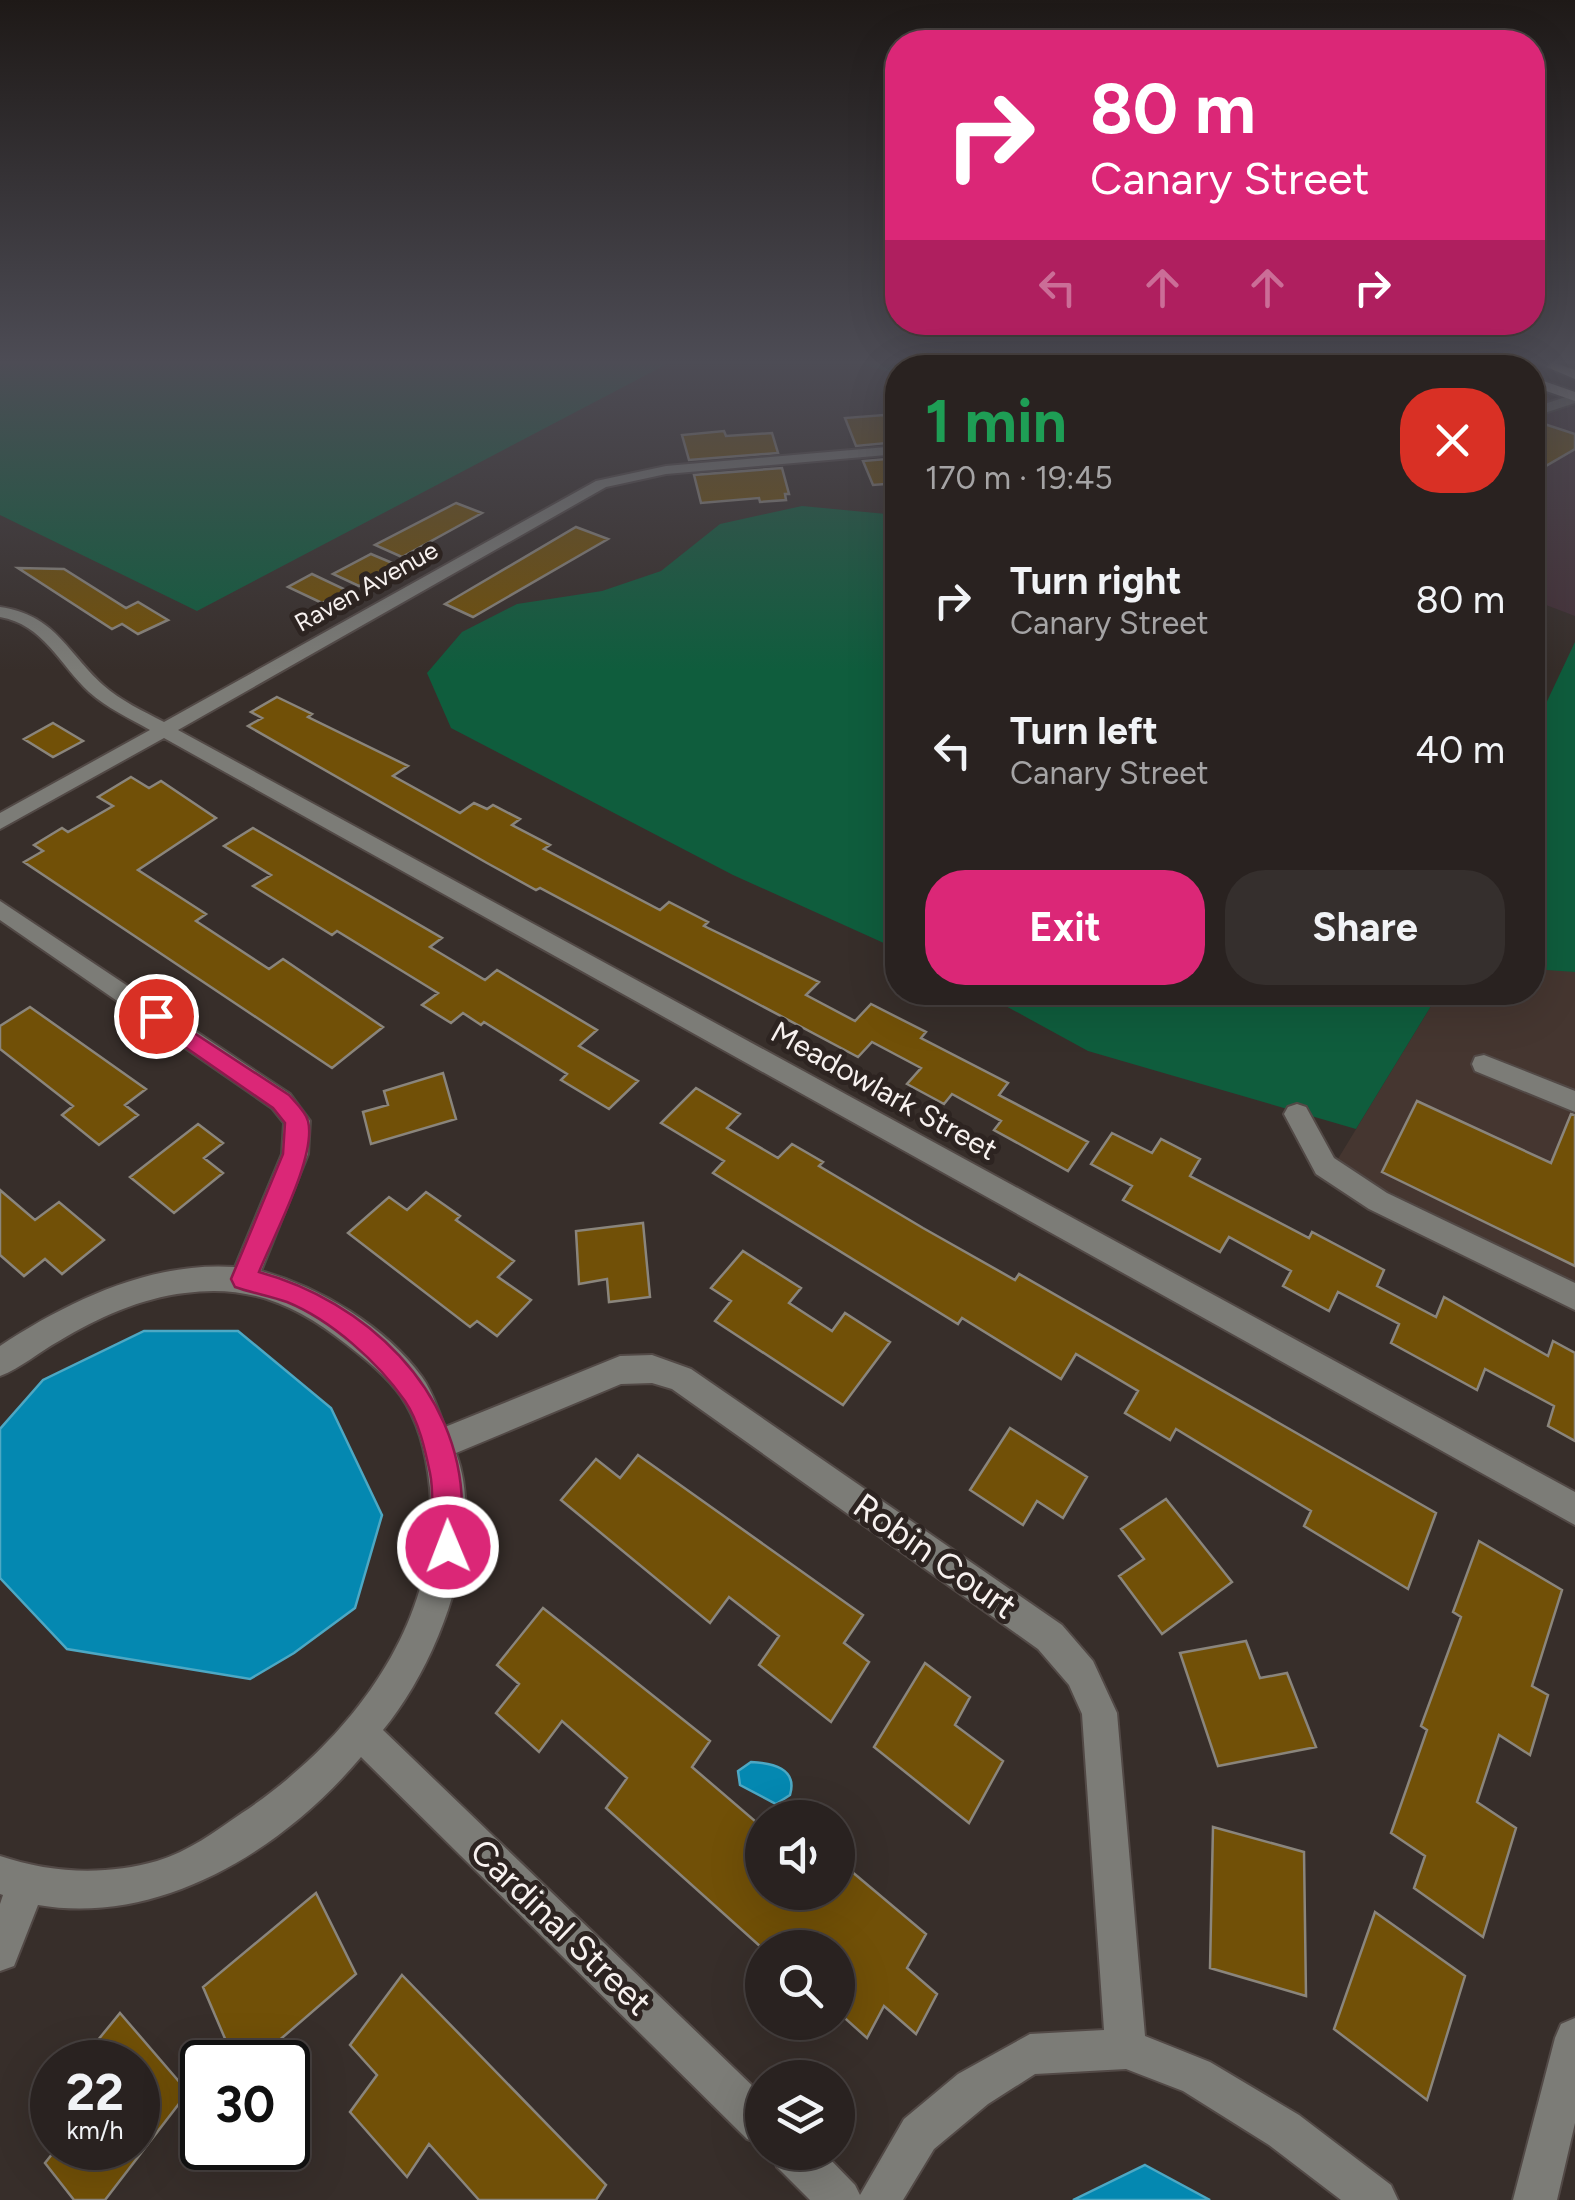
<!DOCTYPE html>
<meta charset="utf-8">
<style>
:root{--surface:#292220;--page:#352f2d;--text:#f1f3f6;--muted:#a5a4a5;--line:#453f3e;--accent:#db2777}
body{margin:0;font-family:Figtree,sans-serif;background:var(--page);color:var(--text);height:100vh;display:flex;flex-direction:column;font-size:38px;white-space:nowrap}
*{box-sizing:border-box;margin:0}
p{font-size:32px;color:var(--muted)}
.icon{flex:none;width:55px;height:55px;fill:none;stroke:currentColor;stroke-width:2;stroke-linecap:round;stroke-linejoin:round}
.map{position:relative;flex:1;overflow:hidden}
.details{position:absolute;left:885px;top:355px;width:660px;height:650px;display:flex;flex-direction:column;background:var(--surface);border-radius:40px;box-shadow:0 10px 40px #0002,0 0 0 2px var(--line)}
.details>*{flex:none}
.guide{position:absolute;left:885px;top:30px;width:660px;height:305px;border-radius:40px;box-shadow:0 10px 40px #0002,0 0 0 2px var(--line);background:#db2777;color:#fff;overflow:hidden}
.controls{position:absolute;left:745px;top:1800px;display:grid;gap:20px}
.controls a{display:grid;place-items:center;width:110px;height:110px;border-radius:50%;background:var(--surface);box-shadow:0 10px 40px #0002,0 0 0 2px var(--line);font-size:50px}
.speed{position:absolute;left:30px;top:2040px;display:flex;gap:20px;font-size:50px;font-weight:700;text-align:center}
.speed>*{display:grid;place-content:center;width:130px;height:130px;border-radius:50%;background:var(--surface);box-shadow:0 10px 40px #0002,0 0 0 2px var(--line);line-height:1}
.speed small{font-size:25px;font-weight:400}
.speed .limit{border:5px solid #111;border-radius:15px;background:#fff;color:#111}
.pin{position:absolute;display:grid;place-items:center;width:85px;height:85px;color:#fff;margin:-42px;border:5px solid #fff;border-radius:50%;box-shadow:0 2px 10px #0007}
.me{position:absolute;width:110px;margin:-55px;rotate:359deg;stroke-linejoin:round;filter:drop-shadow(0 0 8px #0008)}
.turn{display:flex;align-items:center;gap:35px;height:210px;padding:0 40px;font-size:45px}
.turn .icon{width:130px;height:130px;stroke-width:2.5}
.turn b{display:block;font-size:70px;line-height:85px}
.lanes{display:flex;align-items:center;height:95px;padding:0 40px;background:#0003;justify-content:center;gap:50px;direction:ltr}
.lanes .off{opacity:.35}
.round{display:grid;place-items:center;flex:none;width:105px;height:105px;border-radius:40px;background:var(--page)}
.overview{display:flex;align-items:center;justify-content:space-between;height:170px;padding:0 40px}
h1{font-size:60px;font-weight:700;line-height:75px;color:#1e9e55}
.cta{display:flex;gap:20px;margin-top:auto;padding:20px 40px}
.cta a{flex:1;height:115px;border-radius:40px;background:var(--accent);color:#fff;font-size:40px;font-weight:700;line-height:115px;text-align:center}
.cta a+a{background:var(--page);color:var(--text)}
ul{padding:0;list-style:none}
li{display:flex;align-items:center;gap:30px;height:150px;padding:0 40px}
li div{flex:1}
li b{display:block;font-size:38px}
li em{font-style:normal}
.map>svg:first-child{display:block}
</style>
<div class="map">
<svg width="1575" height="2200" viewBox="0 0 1575 2200">
<rect width="100%" height="100%" fill="#372e2a"/>
<!-- commercial -->
<path fill="#453138" d="M 889,363 L 1463,363 L 1474,367 L 901,368 Z
M 1532,392 L 1575,408 L 1575,616 L 1533,600 Z"/>
<!-- built -->
<path fill="#453630" d="M 1548,968 L 1575,972 L 1575,1286 L 1333,1167 L 1439,993 L 1532,992 L 1533,969 Z"/>
<!-- green -->
<path fill="#0f5d3d" d="M 0,363 L 669,363 L 197,611 L 0,515 Z
M 871,363 L 1072,363 L 1067,368 L 898,368 L 897,374 L 864,365 Z
M 802,506 L 897,515 L 897,949 L 733,875 L 451,728 L 427,673 L 462,632 L 517,604 L 602,591 L 661,571 L 720,524 Z
M 1575,642 L 1575,972 L 1533,969 L 1533,731 Z
M 982,993 L 1439,993 L 1356,1129 L 1088,1051 Z"/>
<!-- water -->
<path fill="#0488b1" stroke="#4da8c4" stroke-width="2.5" d="M 144,1331 L 238,1331 L 331,1408 L 382,1515 L 355,1608 L 294,1653 L 250,1679 L 67,1649 L 0,1578 L 0,1429 L 43,1380 Z
M 751,1762 C 772,1763 798,1768 790,1795 L 776,1804 L 740,1785 L 738,1771 Z
M 1145,2165 L 1210,2200 L 1073,2200 Z"/>
<!-- building -->
<path fill="#715007" stroke="#8a857c" stroke-width="2.5" d="M 884,415 L 898,442 L 856,446 L 845,418 Z
M 1532,420 L 1575,434 L 1575,449 L 1532,474 Z
M 724,431 L 726,436 L 772,433 L 778,453 L 689,460 L 682,435 Z
M 898,458 L 898,483 L 873,485 L 863,461 Z
M 782,468 L 789,494 L 785,494 L 786,500 L 760,502 L 759,498 L 701,503 L 694,475 Z
M 456,503 L 482,513 L 402,557 L 375,545 Z
M 576,527 L 608,539 L 473,617 L 445,604 Z
M 371,554 L 397,565 L 359,586 L 333,574 Z
M 18,568 L 64,569 L 126,608 L 138,602 L 168,620 L 138,634 L 122,624 L 112,629 Z
M 312,574 L 346,590 L 322,603 L 288,587 Z
M 277,697 L 312,714 L 308,717 L 408,766 L 393,776 L 460,813 L 474,803 L 487,809 L 493,805 L 520,819 L 512,825 L 550,845 L 544,849 L 660,910 L 669,902 L 708,922 L 704,926 L 819,982 L 806,995 L 855,1021 L 871,1004 L 926,1032 L 921,1038 L 1008,1083 L 999,1095 L 1088,1142 L 1068,1171 L 994,1130 L 1001,1121 L 952,1094 L 944,1104 L 907,1084 L 921,1068 L 872,1042 L 858,1057 L 540,888 L 536,890 L 487,863 L 248,726 L 262,718 L 251,712 Z
M 53,723 L 83,741 L 53,757 L 24,739 Z
M 131,777 L 149,788 L 161,781 L 216,818 L 138,870 L 206,914 L 196,921 L 269,969 L 283,959 L 383,1027 L 332,1068 L 24,862 L 43,851 L 34,845 L 62,828 L 68,832 L 113,806 L 98,797 Z
M 253,828 L 442,938 L 430,947 L 485,980 L 497,970 L 597,1030 L 579,1046 L 638,1081 L 609,1109 L 561,1080 L 567,1074 L 484,1022 L 481,1025 L 463,1013 L 451,1023 L 422,1005 L 438,993 L 337,931 L 332,935 L 253,886 L 271,875 L 224,846 Z
M 30,1007 L 146,1089 L 125,1105 L 138,1115 L 99,1145 L 62,1115 L 73,1106 L 0,1049 L 0,1026 Z
M 443,1073 L 456,1119 L 371,1144 L 363,1112 L 388,1105 L 384,1091 Z
M 696,1088 L 740,1114 L 727,1128 L 778,1158 L 792,1144 L 823,1162 L 819,1166 L 923,1228 L 1015,1280 L 1019,1274 L 1436,1513 L 1408,1589 L 1304,1526 L 1311,1511 L 1176,1429 L 1170,1440 L 1125,1413 L 1138,1391 L 1076,1354 L 1061,1379 L 962,1318 L 958,1324 L 713,1173 L 724,1161 L 661,1123 Z
M 1417,1101 L 1551,1163 L 1571,1114 L 1575,1115 L 1575,1266 L 1382,1172 Z
M 198,1124 L 223,1143 L 204,1158 L 223,1173 L 174,1213 L 130,1177 Z
M 1112,1133 L 1152,1153 L 1161,1139 L 1200,1159 L 1190,1176 L 1309,1238 L 1312,1232 L 1384,1270 L 1377,1286 L 1436,1317 L 1444,1297 L 1548,1356 L 1553,1341 L 1575,1353 L 1575,1441 L 1548,1426 L 1554,1406 L 1485,1369 L 1477,1390 L 1391,1343 L 1399,1324 L 1338,1292 L 1329,1311 L 1283,1286 L 1291,1271 L 1229,1237 L 1220,1252 L 1123,1200 L 1132,1186 L 1091,1164 Z
M 0,1190 L 35,1220 L 59,1202 L 104,1240 L 62,1274 L 45,1259 L 24,1276 L 0,1255 Z
M 426,1192 L 460,1216 L 456,1220 L 514,1261 L 498,1277 L 531,1300 L 497,1336 L 477,1321 L 470,1327 L 348,1233 L 389,1197 L 407,1210 Z
M 643,1223 L 650,1297 L 609,1302 L 607,1279 L 579,1284 L 576,1231 Z
M 743,1251 L 801,1288 L 789,1303 L 832,1331 L 845,1313 L 890,1342 L 843,1405 L 715,1321 L 731,1301 L 711,1288 Z
M 1010,1428 L 1087,1477 L 1063,1518 L 1037,1501 L 1023,1525 L 970,1490 Z
M 638,1455 L 863,1615 L 844,1643 L 869,1662 L 831,1722 L 759,1665 L 779,1636 L 729,1597 L 710,1623 L 561,1500 L 596,1459 L 620,1478 Z
M 1166,1499 L 1232,1582 L 1162,1634 L 1119,1576 L 1144,1559 L 1121,1529 Z
M 1479,1541 L 1562,1590 L 1532,1686 L 1548,1695 L 1530,1755 L 1499,1735 L 1477,1802 L 1516,1828 L 1483,1937 L 1414,1888 L 1425,1856 L 1391,1833 L 1427,1730 L 1421,1726 L 1461,1617 L 1453,1612 Z
M 543,1608 L 710,1741 L 692,1767 L 762,1827 L 762,1892 L 838,1892 L 838,1860 L 926,1934 L 907,1968 L 937,1994 L 916,2034 L 884,2006 L 867,2038 L 838,2012 L 838,1948 L 762,1948 L 606,1808 L 627,1778 L 562,1721 L 539,1752 L 496,1713 L 519,1684 L 497,1665 Z
M 1246,1641 L 1260,1678 L 1287,1673 L 1316,1747 L 1218,1766 L 1180,1653 Z
M 925,1663 L 970,1697 L 955,1725 L 1003,1761 L 969,1823 L 874,1747 Z
M 1213,1827 L 1304,1852 L 1306,1996 L 1210,1968 Z
M 316,1893 L 356,1974 L 254,2062 L 235,2062 L 203,1987 Z
M 1375,1912 L 1465,1976 L 1427,2100 L 1334,2029 Z
M 402,1975 L 606,2185 L 596,2200 L 479,2200 L 429,2144 L 407,2177 L 350,2112 L 377,2075 L 350,2045 Z
M 120,2013 L 188,2092 L 105,2200 L 74,2200 L 45,2163 L 57,2148 L 138,2148 L 138,2062 L 80,2062 Z"/>
<g fill="none" stroke-linecap="round" stroke-linejoin="round">
<!-- minor casing -->
<g stroke="#524946" stroke-width="4">
<path id="minor" d="M 1091,363 L 1104,363 L 1101,368 L 1087,368 Z
M 1575,394 L 1575,403 L 1532,417 L 1532,408 Z
M 898,446 L 898,454 L 666,474 L 606,487 L 178,730 L 1575,1492 L 1575,1525 L 164,738 L 0,829 L 0,813 L 150,730 C 129,718 107,708 89,692 C 60,665 43,624 0,617 L 0,607 C 55,615 66,651 103,685 C 121,701 143,711 164,722 L 596,481 L 666,466 Z
M 0,901 L 290,1094 L 310,1121 L 308,1154 L 261,1271 C 320,1287 386,1327 422,1377 C 433,1392 438,1411 445,1427 L 620,1356 L 652,1355 L 691,1369 L 1062,1625 L 1093,1661 L 1117,1713 L 1145,2036 L 1210,2062 L 1299,2115 L 1391,2185 L 1398,2200 L 1341,2200 L 1269,2145 L 1183,2091 L 1126,2069 L 1035,2074 L 988,2104 L 934,2149 L 903,2200 L 810,2200 L 777,2167 L 771,2152 L 823,2152 L 855,2185 L 860,2195 L 904,2119 L 958,2074 L 1030,2034 L 1104,2030 L 1082,1714 L 1069,1685 L 1038,1649 L 672,1389 L 652,1383 L 621,1384 L 456,1453 C 487,1537 438,1664 383,1730 L 762,2095 L 762,2145 L 747,2139 L 361,1757 C 284,1849 161,1926 38,1905 L 14,1966 L 0,1971 L 0,1904 L 3,1895 L 0,1894 L 0,1856 C 50,1873 105,1876 157,1861 C 188,1852 216,1831 242,1813 C 349,1742 442,1623 430,1488 C 427,1457 419,1422 401,1396 C 386,1375 365,1359 346,1344 C 297,1305 249,1284 185,1293 C 141,1298 97,1318 59,1341 C 39,1352 21,1368 0,1376 L 0,1346 C 68,1301 152,1261 235,1267 L 282,1154 L 284,1123 L 272,1108 L 0,920 Z
M 1484,1055 L 1575,1091 L 1575,1112 L 1475,1071 L 1472,1064 L 1475,1057 Z
M 1297,1104 L 1306,1107 L 1334,1158 L 1387,1193 L 1575,1283 L 1575,1310 L 1369,1209 L 1316,1174 L 1284,1114 L 1288,1107 Z
M 1575,2018 L 1575,2123 L 1557,2200 L 1513,2200 L 1555,2038 L 1561,2024 Z"/>
</g>
<!-- major casing -->
<g stroke="#524946" stroke-width="4">
<path id="major" d="M 1480,363 L 1497,363 L 1504,368 L 1486,368 Z
M 1537,363 L 1555,363 L 1575,370 L 1575,379 Z
M 1532,377 L 1575,392 L 1575,401 L 1532,386 Z"/>
</g>
<!-- minor -->
<use href="#minor" fill="#7c7c77" fill-rule="evenodd"/>
<!-- major -->
<use href="#major" fill="#c9c7be" fill-rule="evenodd"/>
</g>
<!-- sky -->
<linearGradient id="sky" x2="0" y2="1"><stop stop-color="#1e1917"/><stop offset="0.54" stop-color="#4d4c55"/><stop offset="1" stop-color="#4d4c55" stop-opacity="0"/></linearGradient>
<rect width="1575" height="671" fill="url(#sky)"/>
<!-- route -->
<path fill="#db2777" stroke="#8e194d" stroke-width="2.5" d="M 156,1008 L 289,1095 C 295,1102 306,1112 308,1121 C 317,1156 273,1237 259,1272 C 365,1301 460,1389 462,1505 C 462,1522 465,1541 459,1558 L 448,1562 L 438,1558 C 427,1532 436,1501 430,1473 C 425,1449 419,1422 405,1401 C 378,1362 331,1320 287,1302 C 270,1296 252,1293 235,1287 L 231,1279 L 283,1154 L 285,1123 L 273,1108 L 149,1022 L 146,1016 Z"/>
<g text-anchor="middle" stroke-width="10" stroke-linejoin="round" paint-order="stroke">
<!-- far-street labels -->
<g font-size="25" fill="#f7f1ef" stroke="#2d2421">
<text transform="translate(366 586) rotate(-29)" y="9">Raven Avenue</text>
</g>
<!-- street labels -->
<g font-size="30" fill="#f7f1ef" stroke="#2d2421">
<text transform="translate(884 1091) rotate(29)" y="10">Meadowlark Street</text>
</g>
<!-- near-street labels -->
<g font-size="35" fill="#f7f1ef" stroke="#2d2421">
<text transform="translate(935 1556) rotate(35)" y="12">Robin Court</text>
<text transform="translate(561 1927) rotate(44)" y="12">Cardinal Street</text>
</g>
</g>
</svg>
<div class="controls">
<a><svg class="icon" aria-label="sound" viewBox="0 0 24 24"><path d="M4 9h4l5-4v14l-5-4H4zM17 9q2 3 0 6"/></svg></a>
<a><svg class="icon" aria-label="search" viewBox="0 0 24 24"><circle cx="10" cy="10" r="6"/><path d="M15 15l6 6"/></svg></a>
<a><svg class="icon" aria-label="layers" viewBox="0 0 24 24"><path d="M12 4l9 5-9 5-9-5zM3 14l9 5 9-5"/></svg></a>
</div>
<div class="speed"><div>22<small>km/h</small></div><div class="limit">30</div></div>
<div class="pin" style="left:156px;top:1016px;background:#d93025"><svg class="icon" aria-label="arrive" viewBox="0 0 24 24"><path d="M6 21V4h12l-3 4 3 4H6"/></svg></div>
<svg class="me" style="left:448px;top:1547px" viewBox="-20 -20 40 40"><circle r="17" fill="#db2777" stroke="#fff" stroke-width="3"/><path d="M0-11L8 9 0 5-8 9z" fill="#fff"/></svg>
<div class="guide">
<div class="turn"><svg class="icon" aria-label="right" viewBox="0 0 24 24"><path d="M7 20v-9h11M14 6l5 5-5 5"/></svg><div><b>80 m</b>Canary Street</div></div>
<div class="lanes"><svg class="icon off" aria-label="left" viewBox="0 0 24 24"><path d="M17 20v-9H6M10 6l-5 5 5 5"/></svg><svg class="icon off" aria-label="ahead" viewBox="0 0 24 24"><path d="M12 20V5M6 11l6-6 6 6"/></svg><svg class="icon off" aria-label="ahead" viewBox="0 0 24 24"><path d="M12 20V5M6 11l6-6 6 6"/></svg><svg class="icon" aria-label="right" viewBox="0 0 24 24"><path d="M7 20v-9h11M14 6l5 5-5 5"/></svg></div>
</div>
<section class="details">
<div class="overview"><div><h1>1 min</h1><p>170 m · 19:45</p></div><a class="round" style="background:#d93025;color:#fff"><svg class="icon" aria-label="close" viewBox="0 0 24 24"><path d="M6 6l12 12M18 6L6 18"/></svg></a></div>
<ul>
<li><svg class="icon" aria-label="right" viewBox="0 0 24 24"><path d="M7 20v-9h11M14 6l5 5-5 5"/></svg><div><b>Turn right</b><p>Canary Street</p></div><em>80 m</em></li>
<li><svg class="icon" aria-label="left" viewBox="0 0 24 24"><path d="M17 20v-9H6M10 6l-5 5 5 5"/></svg><div><b>Turn left</b><p>Canary Street</p></div><em>40 m</em></li>
</ul>
<div class="cta"><a>Exit</a><a>Share</a></div>
</section>
</div>
